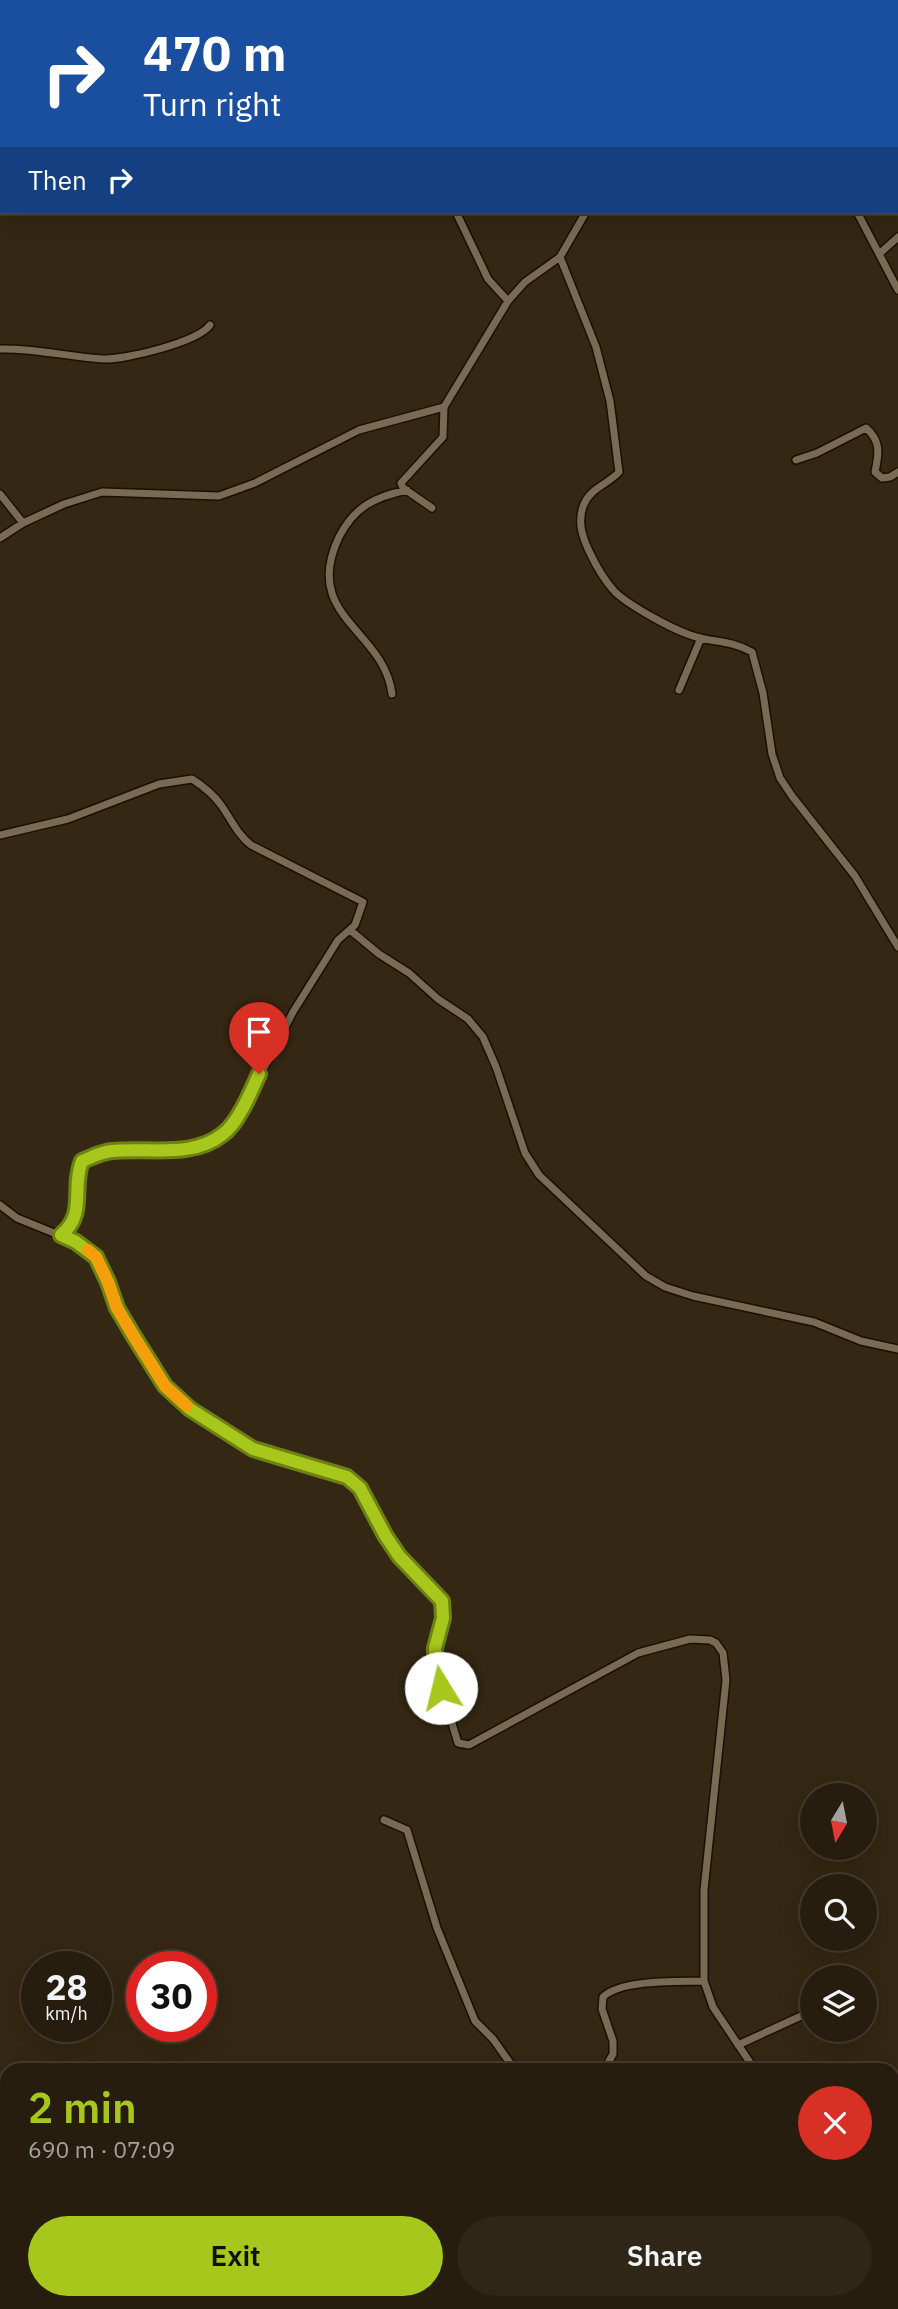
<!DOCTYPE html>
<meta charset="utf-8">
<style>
:root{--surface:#271d0e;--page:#2f2617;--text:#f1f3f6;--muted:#a4a29e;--line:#433b2e;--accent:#a8c71d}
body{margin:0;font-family:"IBM Plex Sans",sans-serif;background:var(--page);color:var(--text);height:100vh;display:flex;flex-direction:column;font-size:26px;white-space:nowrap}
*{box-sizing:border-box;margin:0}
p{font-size:23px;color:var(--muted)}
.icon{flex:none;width:38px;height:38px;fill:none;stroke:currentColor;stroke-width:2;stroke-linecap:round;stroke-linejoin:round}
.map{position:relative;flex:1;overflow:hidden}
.details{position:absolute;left:0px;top:2063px;width:900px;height:247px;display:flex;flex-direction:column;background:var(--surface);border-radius:21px 21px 0 0;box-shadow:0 7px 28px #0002,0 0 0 2px var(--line)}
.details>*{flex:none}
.guide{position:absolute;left:0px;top:0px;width:900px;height:214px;box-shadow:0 7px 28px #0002,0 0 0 2px var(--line);background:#1a4fa0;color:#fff;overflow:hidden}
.needle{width:46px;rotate:190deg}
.fabs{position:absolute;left:800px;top:1783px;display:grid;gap:14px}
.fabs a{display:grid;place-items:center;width:77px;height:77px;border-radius:50%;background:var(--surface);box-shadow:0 7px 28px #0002,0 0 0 2px var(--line);font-size:35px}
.speed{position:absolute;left:21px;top:1951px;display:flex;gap:14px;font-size:35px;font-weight:700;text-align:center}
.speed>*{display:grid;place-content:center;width:91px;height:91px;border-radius:50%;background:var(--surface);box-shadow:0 7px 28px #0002,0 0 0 2px var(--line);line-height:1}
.speed small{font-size:18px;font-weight:400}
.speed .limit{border:10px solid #d22;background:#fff;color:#111}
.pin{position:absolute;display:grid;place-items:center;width:60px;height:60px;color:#fff;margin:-72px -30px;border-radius:50% 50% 50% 0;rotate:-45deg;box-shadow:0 0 7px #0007}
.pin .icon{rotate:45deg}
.me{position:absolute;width:77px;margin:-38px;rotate:351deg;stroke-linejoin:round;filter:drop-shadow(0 0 5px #0008)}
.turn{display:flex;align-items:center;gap:24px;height:147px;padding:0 28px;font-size:32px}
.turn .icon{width:91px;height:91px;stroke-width:2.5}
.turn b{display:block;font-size:49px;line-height:60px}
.then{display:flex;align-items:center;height:66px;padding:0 28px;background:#0003;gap:14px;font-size:26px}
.round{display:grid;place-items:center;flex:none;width:74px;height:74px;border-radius:37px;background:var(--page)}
.head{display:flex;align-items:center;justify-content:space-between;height:119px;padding:0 28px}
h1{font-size:42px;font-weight:600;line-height:52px;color:var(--accent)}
.button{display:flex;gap:14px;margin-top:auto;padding:14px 28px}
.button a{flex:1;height:80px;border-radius:42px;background:var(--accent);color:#111;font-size:28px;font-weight:600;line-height:80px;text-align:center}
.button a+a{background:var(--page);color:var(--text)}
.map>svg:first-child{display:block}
</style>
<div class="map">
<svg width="898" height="2309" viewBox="0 0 898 2309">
<rect width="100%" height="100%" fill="#342713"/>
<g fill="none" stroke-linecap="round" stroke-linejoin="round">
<!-- minor casing -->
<g stroke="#1b0f00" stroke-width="10">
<path id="minor" d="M 26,0 L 27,2
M 470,0 L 471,2
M 770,0 L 770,2
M 0,78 L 2,69
M 0,115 L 2,121
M 456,212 L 488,279 L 508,301
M 857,212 L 898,290
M 879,254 L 898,237
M 560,257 L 596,347 L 610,401 L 619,472 C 608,484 591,488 584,504 C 577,521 582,536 589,551 C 596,566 604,580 615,592 C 630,606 670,628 690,635 C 712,643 728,639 752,652 L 763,693 L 772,754 L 780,778 L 792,796 L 855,876 L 898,947
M 0,349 C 36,348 68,357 103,359 C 125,360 198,342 210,325
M 796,460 L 817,453 L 866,428 C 881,441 879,453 875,472 L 882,478 L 890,477 L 898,472
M 0,494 L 23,523
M 432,508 L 403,488 L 401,483 L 443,437 L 444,407 L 508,301 L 525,282 L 560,257 L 586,212
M 0,538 L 23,523 L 64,504 L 102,492 L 219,496 L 255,483 L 359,430 L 444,407
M 679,690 L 701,638
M 392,694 C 384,629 301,617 339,537 C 355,506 375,497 407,490
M 0,835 L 68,819 L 159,784 L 192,779 C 203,786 213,794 221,805 C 231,819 237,834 251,845 L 363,902 L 355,925 L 338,940 L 293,1012 L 248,1099 L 225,1134 L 209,1143 L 186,1149 L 113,1151 L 96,1155 L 82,1161 C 71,1188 86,1214 61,1235
M 350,930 L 379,954 L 409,973 L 438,999 L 468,1019 L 483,1037 L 496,1067 L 525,1153 L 539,1175 L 646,1276 L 665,1287 L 693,1296 L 814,1322 L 861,1341 L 898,1349
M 0,1205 L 17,1218 L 76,1242 L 96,1257 L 108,1281 L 117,1308 L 133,1335 L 165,1386 L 190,1409 L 253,1449 L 347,1477 L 360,1488 L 385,1535 L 399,1556 L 442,1601 L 443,1618 L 435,1648 L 435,1668 L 458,1743 L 469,1745 L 638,1653 L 690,1639 L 710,1640 L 716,1643 L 723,1653 L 726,1680 L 704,1890 L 704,1981 L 713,2007 L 755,2070
M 384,1820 L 407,1830 L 437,1928 L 475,2021 L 493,2039 L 515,2070
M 738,2045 L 812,2011
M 604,2070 L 613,2054 L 613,2041 L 602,2009 L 603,1997 C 622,1979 678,1982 704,1981
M 279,2303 L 281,2309
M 563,2303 L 565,2309"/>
</g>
<!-- tertiary casing -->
<g stroke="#1b0f00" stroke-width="12">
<path id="tertiary" d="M 752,2303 L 757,2309"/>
</g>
<!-- trunk casing -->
<g stroke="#1b0f00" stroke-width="16">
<path id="trunk" d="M 892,2210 L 898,2208
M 892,2240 L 898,2238
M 646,2309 L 660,2303
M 730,2309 L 748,2303"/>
</g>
<!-- minor -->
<use href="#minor" stroke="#796a54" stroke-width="7"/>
<!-- tertiary -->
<use href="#tertiary" stroke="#796a54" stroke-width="9"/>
<!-- trunk -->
<use href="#trunk" stroke="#ae8abf" stroke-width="12"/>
</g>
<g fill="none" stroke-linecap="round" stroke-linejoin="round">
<!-- route casing -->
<g stroke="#6d8113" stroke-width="18">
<path id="route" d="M 259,1074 C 251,1092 238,1123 223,1134 C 192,1159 148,1147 112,1151 C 101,1152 92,1157 82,1161 C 71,1188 87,1214 61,1235 L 76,1242 L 96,1257 L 108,1282 L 117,1308 L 133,1335 L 165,1386 L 190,1409 L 253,1449 L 347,1477 L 360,1488 L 385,1535 L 399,1556 L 442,1601 L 443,1618 L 435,1648 L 435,1668 L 441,1688"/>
</g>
<!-- route -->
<use href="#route" stroke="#a8c71d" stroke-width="12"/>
<!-- slow -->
<path stroke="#f59e0b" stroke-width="12" d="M 88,1250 L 96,1257 L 108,1282 L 117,1308 L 133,1335 L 165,1386 L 187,1406"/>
</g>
</svg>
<div class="fabs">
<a><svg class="needle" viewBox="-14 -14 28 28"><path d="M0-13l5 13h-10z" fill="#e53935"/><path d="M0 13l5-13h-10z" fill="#a4a29e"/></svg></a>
<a><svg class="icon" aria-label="search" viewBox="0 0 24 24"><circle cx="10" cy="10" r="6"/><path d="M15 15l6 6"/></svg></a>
<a><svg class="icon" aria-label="layers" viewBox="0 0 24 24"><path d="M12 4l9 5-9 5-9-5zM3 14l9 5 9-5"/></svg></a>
</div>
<div class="speed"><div>28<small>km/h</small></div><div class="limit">30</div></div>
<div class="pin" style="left:259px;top:1074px;background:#d93025"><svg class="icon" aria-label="arrive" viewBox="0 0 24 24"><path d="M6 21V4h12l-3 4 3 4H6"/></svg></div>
<svg class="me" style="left:441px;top:1688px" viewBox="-20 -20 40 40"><circle r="19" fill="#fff"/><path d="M0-13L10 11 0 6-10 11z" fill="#a8c71d"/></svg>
<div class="guide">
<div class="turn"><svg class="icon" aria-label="right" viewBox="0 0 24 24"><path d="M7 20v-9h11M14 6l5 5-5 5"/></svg><div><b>470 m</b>Turn right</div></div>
<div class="then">Then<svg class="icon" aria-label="right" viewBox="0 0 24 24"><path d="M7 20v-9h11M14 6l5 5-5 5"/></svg></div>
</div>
<section class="details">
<div class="head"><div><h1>2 min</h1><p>690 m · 07:09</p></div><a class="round" style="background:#d93025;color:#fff"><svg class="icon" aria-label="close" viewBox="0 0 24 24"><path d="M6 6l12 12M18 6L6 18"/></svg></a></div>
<div class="button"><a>Exit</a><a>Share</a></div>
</section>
</div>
